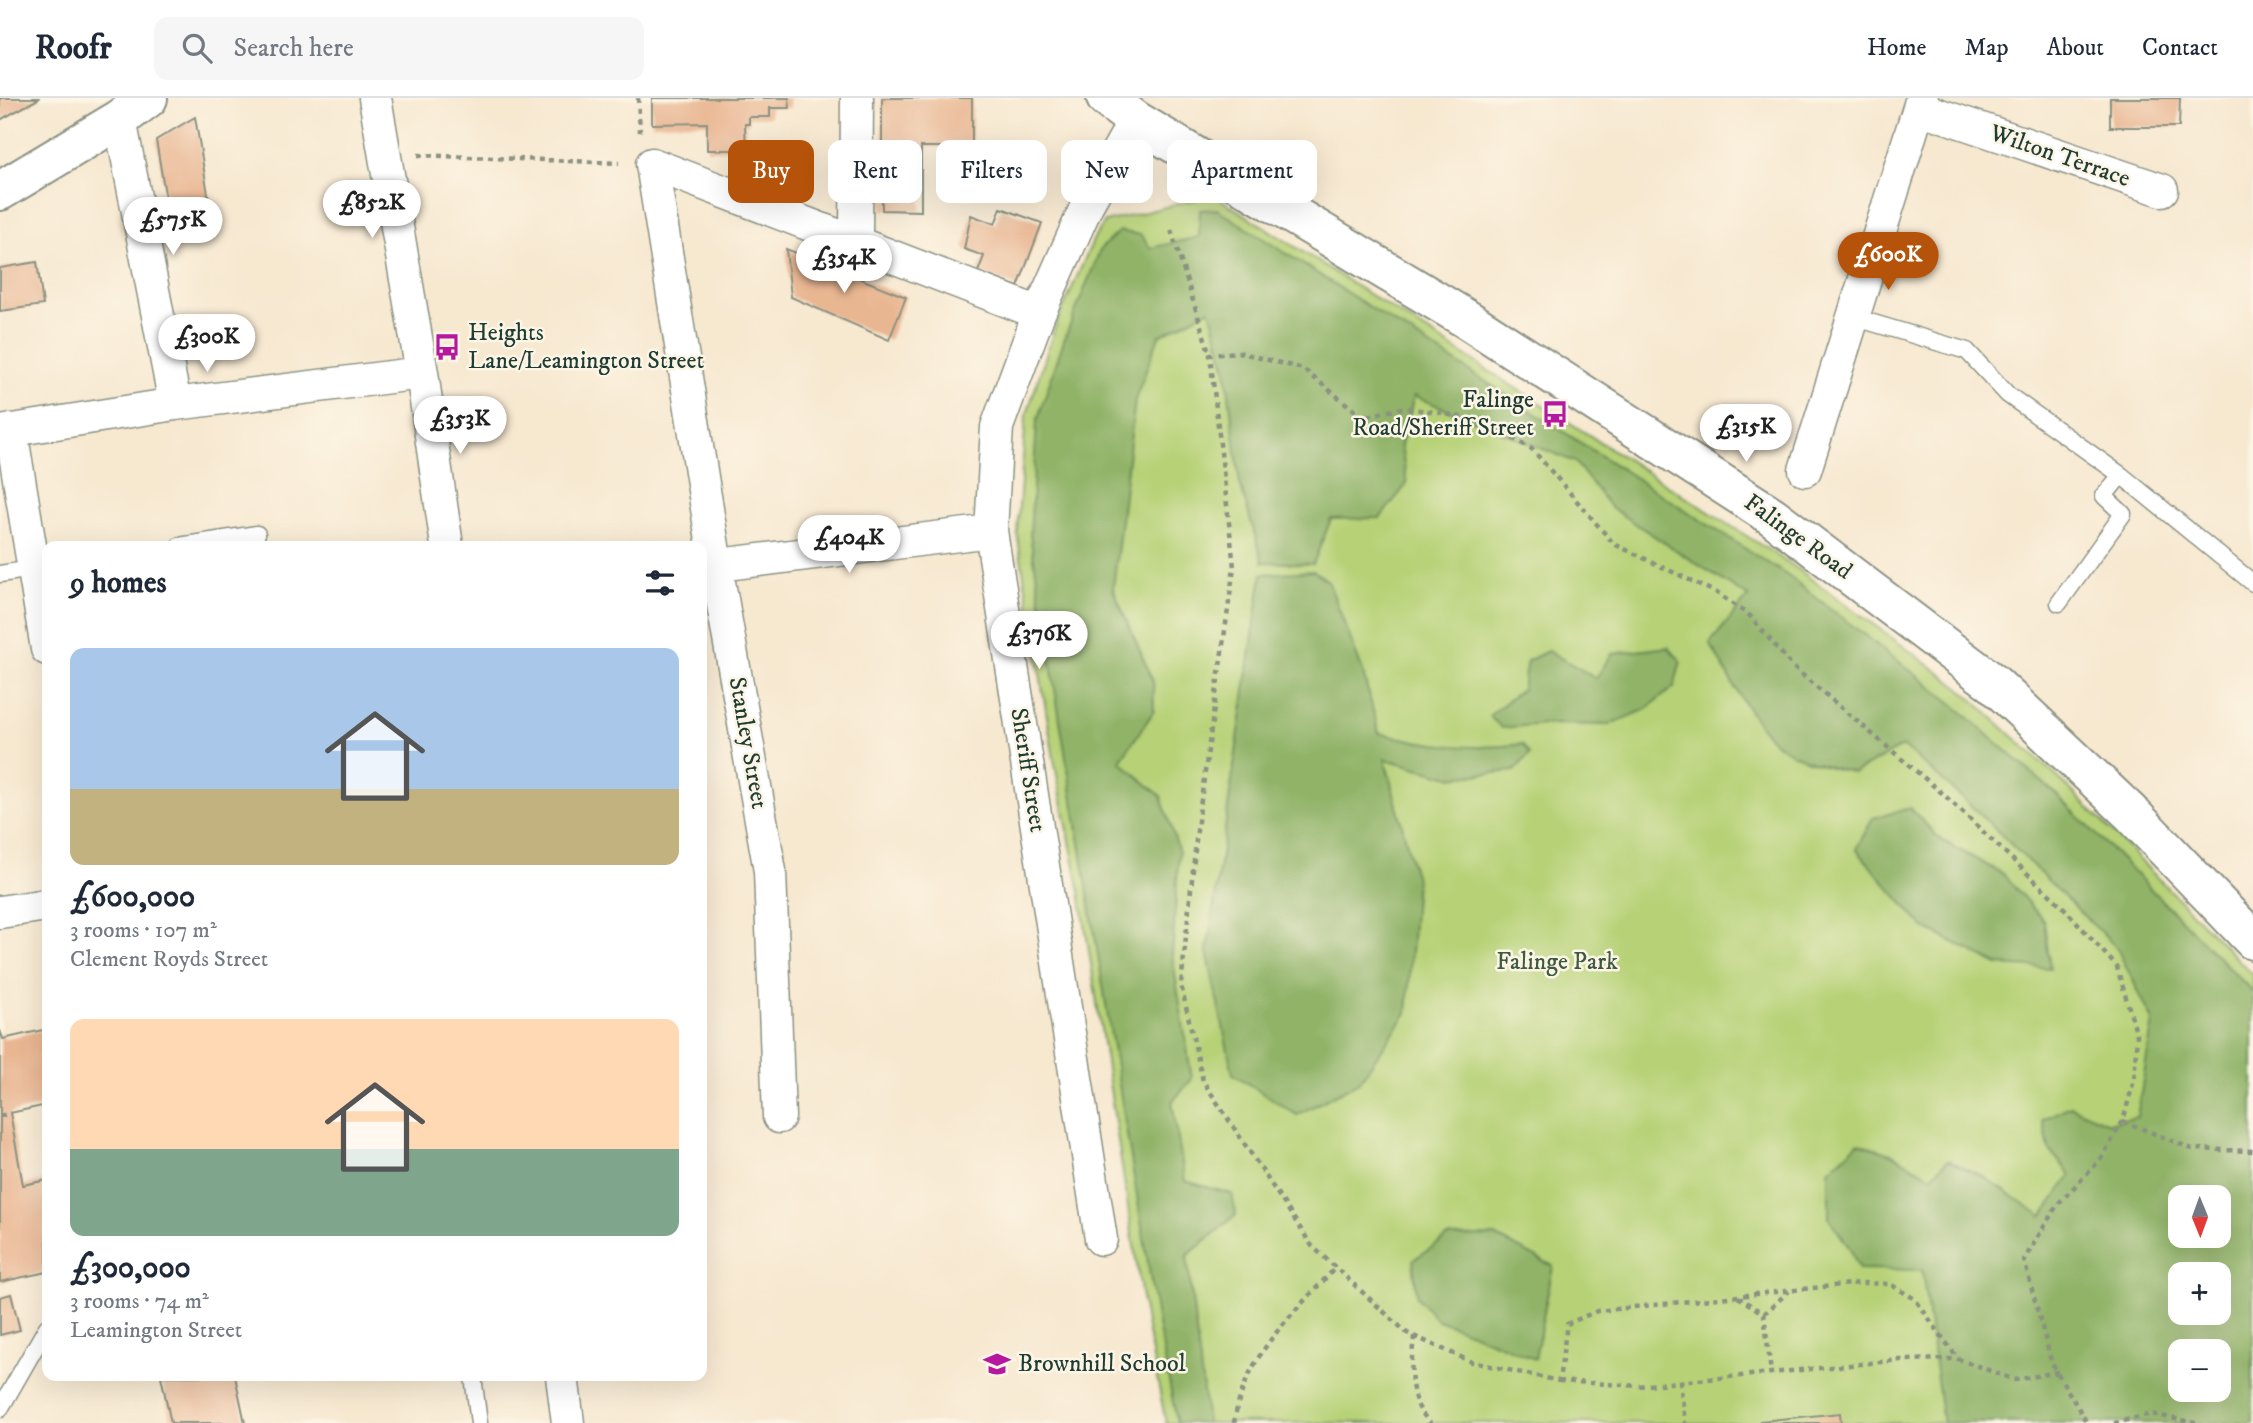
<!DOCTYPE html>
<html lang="en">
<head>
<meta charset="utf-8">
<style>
	body { margin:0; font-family:"IM FELL DW Pica",serif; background:#f6f6f7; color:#1f2937; height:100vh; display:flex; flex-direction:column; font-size:26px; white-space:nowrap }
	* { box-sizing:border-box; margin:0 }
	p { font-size:23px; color:#747a83 }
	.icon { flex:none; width:38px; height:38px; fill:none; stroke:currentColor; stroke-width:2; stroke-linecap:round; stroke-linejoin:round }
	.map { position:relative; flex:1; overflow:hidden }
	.side { position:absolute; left:42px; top:443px; width:665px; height:840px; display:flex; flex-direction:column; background:#fff; border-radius:14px; box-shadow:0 7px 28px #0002 }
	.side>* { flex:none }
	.top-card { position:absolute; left:728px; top:42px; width:665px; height:63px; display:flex; gap:14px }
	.needle { width:46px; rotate:179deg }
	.controls { position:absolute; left:2168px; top:1087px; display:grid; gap:14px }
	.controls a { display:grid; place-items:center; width:63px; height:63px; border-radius:14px; background:#fff; box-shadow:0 7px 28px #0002; font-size:35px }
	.price { position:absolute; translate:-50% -60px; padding:0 16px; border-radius:24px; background:#fff; color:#222; font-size:23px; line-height:46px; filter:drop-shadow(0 2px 4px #0008) }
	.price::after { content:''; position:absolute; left:50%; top:42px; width:21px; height:16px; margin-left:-10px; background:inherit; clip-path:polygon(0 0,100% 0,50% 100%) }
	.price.current { background:#b45309; color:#fff }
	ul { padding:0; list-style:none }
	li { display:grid; align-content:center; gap:14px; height:371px; padding:0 28px }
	li span { display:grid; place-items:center; height:217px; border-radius:14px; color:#555 }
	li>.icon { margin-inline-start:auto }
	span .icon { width:126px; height:126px; fill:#fffc; stroke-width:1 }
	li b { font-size:30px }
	h2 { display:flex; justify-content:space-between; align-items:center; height:84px; padding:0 28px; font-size:30px }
	.pill { padding:0 24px; border-radius:14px; background:#fff; box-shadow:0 7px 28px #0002; font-size:24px; line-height:63px }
	.pill.current { background:#b45309; color:#fff }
	header { display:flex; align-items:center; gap:42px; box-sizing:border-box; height:98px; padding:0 35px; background:#fff; border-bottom:2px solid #e0e1e3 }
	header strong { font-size:33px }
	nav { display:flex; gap:38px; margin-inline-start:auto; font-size:24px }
	.search { width:490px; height:63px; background:#f6f6f7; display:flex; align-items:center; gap:18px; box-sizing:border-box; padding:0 24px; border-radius:14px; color:#747a83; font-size:26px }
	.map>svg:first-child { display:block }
</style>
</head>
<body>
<header>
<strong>Roofr</strong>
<div class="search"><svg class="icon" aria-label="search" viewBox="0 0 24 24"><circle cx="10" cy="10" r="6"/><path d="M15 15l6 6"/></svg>Search here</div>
<nav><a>Home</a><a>Map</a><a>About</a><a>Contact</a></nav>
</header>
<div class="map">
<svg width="2253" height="1325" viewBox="0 0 2253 1325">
	<rect width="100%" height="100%" fill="#fcf5e5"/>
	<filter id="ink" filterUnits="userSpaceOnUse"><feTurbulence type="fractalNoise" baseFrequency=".0143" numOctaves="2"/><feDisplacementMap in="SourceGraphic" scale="14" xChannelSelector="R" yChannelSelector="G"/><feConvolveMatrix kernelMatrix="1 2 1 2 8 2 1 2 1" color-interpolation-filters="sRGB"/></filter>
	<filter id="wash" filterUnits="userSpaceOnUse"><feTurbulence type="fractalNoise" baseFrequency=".00686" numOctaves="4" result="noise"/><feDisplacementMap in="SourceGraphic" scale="28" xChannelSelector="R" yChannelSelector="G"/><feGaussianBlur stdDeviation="1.57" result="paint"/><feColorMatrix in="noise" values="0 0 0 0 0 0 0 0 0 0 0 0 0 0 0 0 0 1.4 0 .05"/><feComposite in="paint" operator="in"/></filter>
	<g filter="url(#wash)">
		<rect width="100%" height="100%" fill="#f7e8d0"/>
		<path fill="#b6d176" stroke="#6a8755" stroke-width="2" fill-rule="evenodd" d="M1214,97L1792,467L1959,589L2064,685L2253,877V1325H1166L1145,1220L1080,794L1055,667L1017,435L1026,319L1055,229L1094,140L1105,124ZM2180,1099H2219V1138H2180ZM2180,1176H2219V1214H2180ZM2180,1253H2219V1292H2180Z"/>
		<path fill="#90b367" stroke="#58784e" stroke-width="2" fill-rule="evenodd" d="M1217,111L1791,480L1952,605L2058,698L2253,894V1325H1943L1922,1172L1859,1171L1850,1151L1829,1120V1072L1858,1045L1894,1057L1931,1078L1948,1062L1984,1079L2042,1118L2071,1078L2049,1051L2043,1021L2070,1008L2108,1025L2137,1019L2153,923L2117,850L1980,716L1903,648L1854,675C1827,668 1800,663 1777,646C1756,631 1723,569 1710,545L1748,499L1611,410L1575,364L1414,298L1401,347L1407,386L1380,420L1331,421L1313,466L1263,464L1240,386L1226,272L1210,211L1159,238L1135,302L1113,491L1153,583L1154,613L1120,663L1161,698L1179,754L1172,857L1192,981L1172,1004L1185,1083L1232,1096L1236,1117L1187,1158L1207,1325H1177L1157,1221L1030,437L1037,323L1064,242L1101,150L1119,133L1141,137L1150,150L1199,139L1200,112ZM2180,1099H2219V1138H2180ZM2219,1176V1214H2180V1176ZM2219,1253V1292H2180V1253Z
			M1314,473L1328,483L1362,571L1379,635C1427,647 1473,653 1522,646L1530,656L1514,673L1450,679L1385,661L1416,781L1407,915L1359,984L1297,1017L1233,976L1207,854L1262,476Z
			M1668,549L1681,563L1674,589L1645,612L1608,627L1543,626L1502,630L1489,618L1522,591L1527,563L1548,553L1596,580L1612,556Z
			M1910,710L1941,742L2003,776L2044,823L2050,870L1998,867L1923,829L1856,751L1873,720Z
			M1495,1138L1553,1168L1535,1261L1436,1221L1417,1199L1413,1162L1448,1139Z"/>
		<g id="blocks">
			<path fill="#e9b692" d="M0,0H40L0,22Z
				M652,0H789L790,10H770V19H749V26H745L746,52H707V25L652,26Z
				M882,0H972V49H921V113L882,112Z
				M2110,0H2180L2179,29H2110Z
				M195,19L212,120L170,126L156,42Z
				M1001,110L1042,125L1018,189L978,174L984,158L964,151L971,117L995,126Z
				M786,151L906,199L889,242L791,199Z
				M37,164L43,207L0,213V170Z
				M47,931V1007L10,1015L23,1087L47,1082V1174L0,1184V932L3,941Z
				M11,1196L20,1232L0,1237V1199Z
				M161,1278H235L245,1325H171Z
				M1840,1315L1841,1325H1760V1323Z"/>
		</g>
	</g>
	<g filter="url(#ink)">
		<use href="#blocks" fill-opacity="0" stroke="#8b9282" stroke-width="2"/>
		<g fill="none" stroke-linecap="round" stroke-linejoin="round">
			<defs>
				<path id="service" d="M1853,219L1967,253L2008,297L2121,377L2253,485
					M179,448L257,436
					M0,476L39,470
					M2059,505L2123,416L2104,398L2121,377
					M473,1278L479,1325
					M0,1311L47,1229"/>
				<path id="minor" d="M375,0L422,275L447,448
					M1919,10L2162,92
					M120,21L175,306
					M856,143L857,0
					M11,332L47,551
					M0,334L175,306L422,275
					M1805,372L1922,0
					M702,469L991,433
					M0,814L47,807
					M779,1019L770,773L716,467L652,66L1039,215
					M1101,1141L991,433L997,329L1039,215L1087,107L1135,22
					M562,1278L568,1325"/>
				<path id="tertiary" d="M0,93L120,21L148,0"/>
				<path id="secondary" d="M1106,0L1135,22L1468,222L1772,418L1993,585L2133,717L2253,842"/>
			</defs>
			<use href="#service" stroke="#8b9282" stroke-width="19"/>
			<use href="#minor" stroke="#8b9282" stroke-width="35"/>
			<use href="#tertiary" stroke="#8b9282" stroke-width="42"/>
			<use href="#secondary" stroke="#8b9282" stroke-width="42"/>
			<path stroke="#8b9282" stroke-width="4.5" stroke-dasharray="5 5" stroke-linecap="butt" d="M638,0L640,34
				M418,57L619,65
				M1171,132L1210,257
				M0,1018L10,1015
				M2123,1023L2192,1051L2253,1053
				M1738,1199L1764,1216L1771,1275
				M1764,1216L1789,1193
				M1414,1238C1411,1269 1406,1303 1431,1325
				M2058,1274L2015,1282L1958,1261L1915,1201L1890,1186L1860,1185L1597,1213L1567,1226L1559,1283L1472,1264L1407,1235L1312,1148L1203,983L1181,887L1198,723L1234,469L1210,257L1238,254L1303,271L1363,319L1402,310L1438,314L1483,324L1532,351L1614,446L1717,495L1750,518L1793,569L1942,695L2064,810L2117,869L2137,937L2134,982L2123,1023L2101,1061L2057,1107L2024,1162L2052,1266L2087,1325
				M1559,1283L1639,1288L1901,1262L1958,1261
				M1680,1283L1685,1325
				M1234,1325C1245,1257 1290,1219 1335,1170
				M2114,1325L2152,1316L2196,1325"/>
			<use href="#service" stroke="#fff" stroke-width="16"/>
			<use href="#minor" stroke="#fff" stroke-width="32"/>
			<use href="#tertiary" stroke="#fff" stroke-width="38"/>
			<use href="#secondary" stroke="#fff" stroke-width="38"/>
		</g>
	</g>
	<defs>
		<symbol id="bus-bare" viewBox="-9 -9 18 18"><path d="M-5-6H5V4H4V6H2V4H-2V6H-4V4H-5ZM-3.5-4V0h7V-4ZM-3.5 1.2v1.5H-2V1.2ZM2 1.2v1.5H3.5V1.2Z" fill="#b5179e" stroke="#fcf5e5" stroke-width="2.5" paint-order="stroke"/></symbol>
		<symbol id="school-bare" viewBox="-9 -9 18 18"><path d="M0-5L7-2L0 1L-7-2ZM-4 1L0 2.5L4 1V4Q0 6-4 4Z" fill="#b5179e" stroke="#fcf5e5" stroke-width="2.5" paint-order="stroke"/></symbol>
	</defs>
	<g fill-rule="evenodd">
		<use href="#bus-bare" x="428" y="230" width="38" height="38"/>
		<use href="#bus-bare" x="1536" y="297" width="38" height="38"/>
		<use href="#school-bare" x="978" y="1247" width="38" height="38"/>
	</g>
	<g text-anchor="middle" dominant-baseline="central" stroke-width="5" stroke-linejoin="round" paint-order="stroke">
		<g font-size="24" fill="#1f3d34" stroke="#fcf5e5">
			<text transform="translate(2060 58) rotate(19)">Wilton Terrace</text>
			<text transform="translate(1798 439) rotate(36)">Falinge Road</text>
			<text transform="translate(748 645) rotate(80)">Stanley Street</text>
			<text transform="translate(1028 672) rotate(81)">Sheriff Street</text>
		</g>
		<g font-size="24" fill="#1f3d34" stroke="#fcf5e5" text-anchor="start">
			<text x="468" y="235">Heights<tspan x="468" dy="28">Lane/Leamington Street</tspan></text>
			<text x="1534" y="302" text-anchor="end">Falinge<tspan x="1534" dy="28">Road/Sheriff Street</tspan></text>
			<text x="1018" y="1266">Brownhill School</text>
		</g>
		<g font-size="24" fill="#3d5b41" stroke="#fcf5e5">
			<text x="1557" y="864">Falinge Park</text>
		</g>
	</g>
</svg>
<div class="controls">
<a><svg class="needle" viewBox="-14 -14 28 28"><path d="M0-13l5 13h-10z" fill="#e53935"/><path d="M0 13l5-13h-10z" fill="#747a83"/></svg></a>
<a>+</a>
<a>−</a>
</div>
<b class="price" style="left:372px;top:142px">£852K</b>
<b class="price" style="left:173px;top:159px">£575K</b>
<b class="price current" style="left:1888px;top:194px">£600K</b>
<b class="price" style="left:844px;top:197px">£354K</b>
<b class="price" style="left:207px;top:276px">£300K</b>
<b class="price" style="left:460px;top:358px">£353K</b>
<b class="price" style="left:1746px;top:366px">£315K</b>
<b class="price" style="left:849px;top:477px">£404K</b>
<b class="price" style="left:1039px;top:573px">£376K</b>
<div class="top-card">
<a class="pill current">Buy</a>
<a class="pill">Rent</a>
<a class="pill">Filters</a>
<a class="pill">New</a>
<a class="pill">Apartment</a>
</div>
<section class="side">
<h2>9 homes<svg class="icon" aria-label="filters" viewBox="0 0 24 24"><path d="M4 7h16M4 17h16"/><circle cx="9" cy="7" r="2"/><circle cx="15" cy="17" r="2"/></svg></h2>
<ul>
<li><span style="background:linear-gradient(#a9c7e8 65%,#c2b280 0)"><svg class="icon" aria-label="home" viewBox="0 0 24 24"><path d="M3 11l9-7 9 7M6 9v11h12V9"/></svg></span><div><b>£600,000</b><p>3 rooms · 107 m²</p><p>Clement Royds Street</p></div></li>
<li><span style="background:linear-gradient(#ffd9b3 60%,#7fa58c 0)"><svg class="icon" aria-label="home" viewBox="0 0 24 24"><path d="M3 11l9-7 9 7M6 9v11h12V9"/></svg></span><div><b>£300,000</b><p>3 rooms · 74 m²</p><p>Leamington Street</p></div></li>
</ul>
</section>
</div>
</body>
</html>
